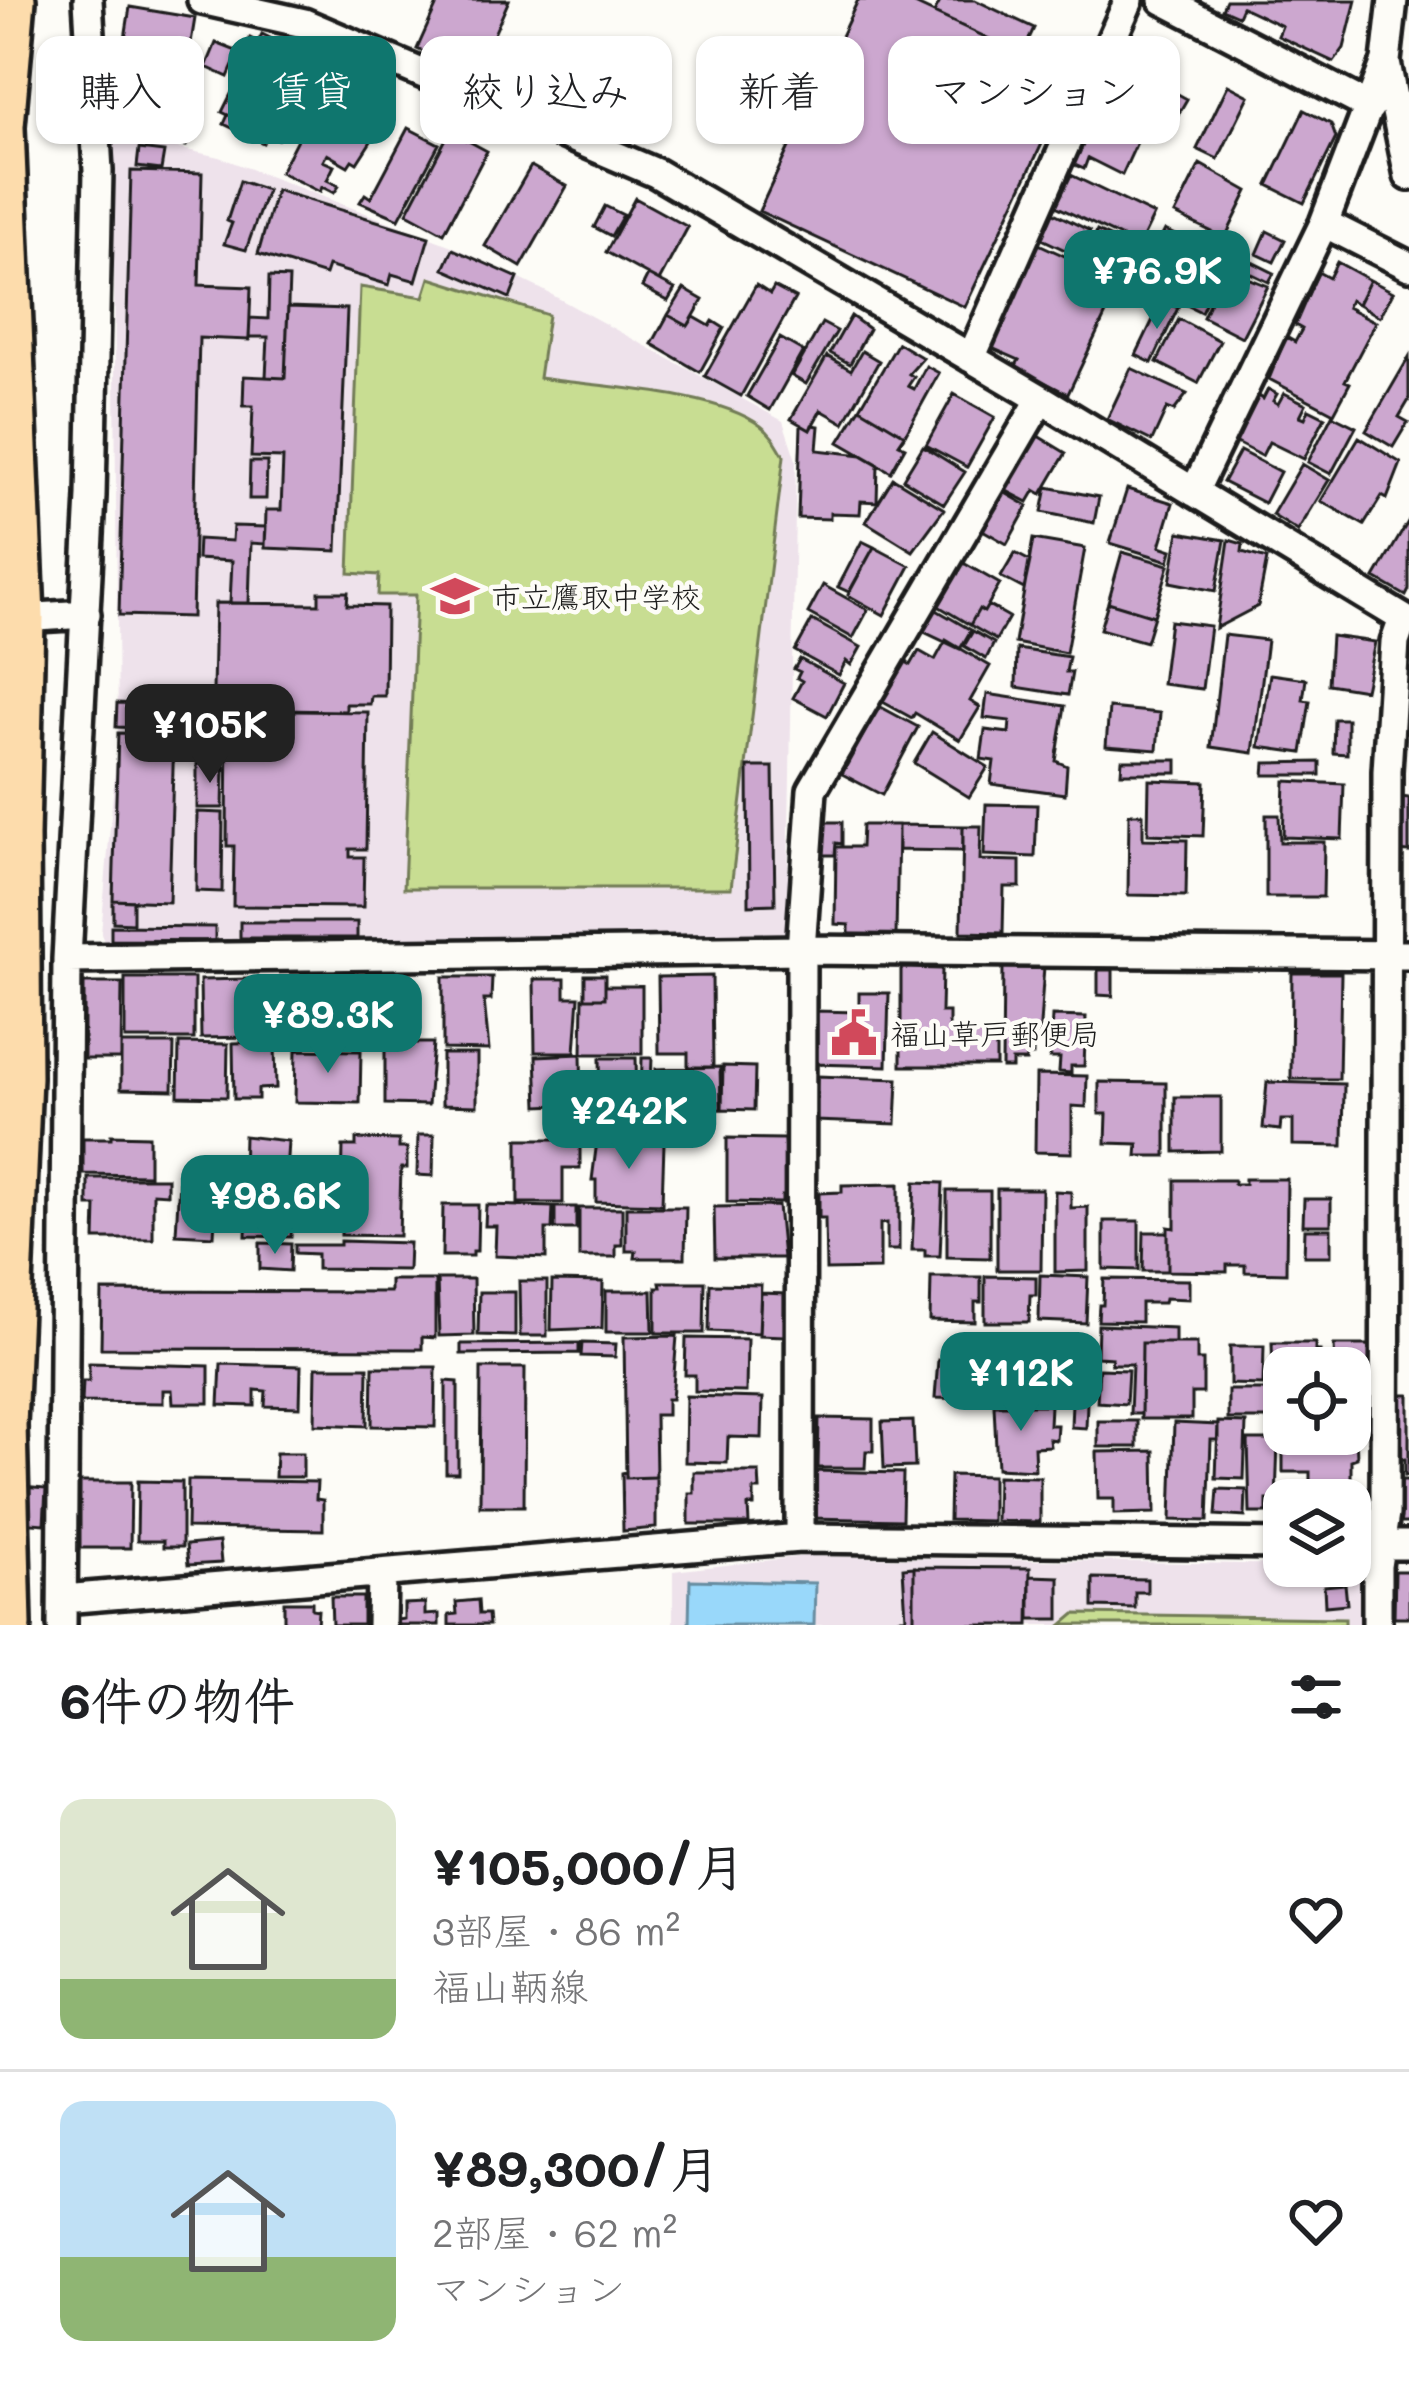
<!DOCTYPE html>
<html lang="ja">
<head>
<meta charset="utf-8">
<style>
	body { margin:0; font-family:Mali,"Klee One",sans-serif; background:#f6f6f6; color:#202124; height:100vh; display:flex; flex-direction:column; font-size:45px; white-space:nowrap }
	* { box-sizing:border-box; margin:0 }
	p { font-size:39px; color:#757577 }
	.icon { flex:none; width:66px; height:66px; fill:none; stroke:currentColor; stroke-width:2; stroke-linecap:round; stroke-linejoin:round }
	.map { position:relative; height:1625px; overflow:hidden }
	.side { display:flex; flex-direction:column; background:#fff; flex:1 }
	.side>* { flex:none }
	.top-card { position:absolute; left:36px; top:36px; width:1338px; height:108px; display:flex; gap:24px }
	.tools { position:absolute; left:1263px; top:1347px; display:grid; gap:24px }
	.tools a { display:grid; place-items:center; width:108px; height:108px; border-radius:24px; background:#fff; box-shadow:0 3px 9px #0004; font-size:60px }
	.price { position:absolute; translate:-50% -102px; padding:0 27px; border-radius:24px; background:#0f766e; color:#fff; font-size:39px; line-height:78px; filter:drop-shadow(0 3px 6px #0008) }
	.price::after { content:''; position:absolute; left:50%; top:72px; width:36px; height:27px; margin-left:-18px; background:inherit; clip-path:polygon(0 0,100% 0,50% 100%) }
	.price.on { background:#222; color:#fff }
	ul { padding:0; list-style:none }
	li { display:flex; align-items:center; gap:36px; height:300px; padding:0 60px }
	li+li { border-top:3px solid #e0e0e0 }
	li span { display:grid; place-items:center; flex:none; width:336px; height:240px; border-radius:24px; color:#555 }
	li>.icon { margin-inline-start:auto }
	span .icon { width:144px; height:144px; fill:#fffc; stroke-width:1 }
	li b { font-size:51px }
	h2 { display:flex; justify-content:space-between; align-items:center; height:144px; padding:0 60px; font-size:51px }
	.pill { padding:0 42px; border-radius:24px; background:#fff; box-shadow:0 3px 9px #0004; font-size:42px; line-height:108px }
	.pill.on { background:#0f766e; color:#fff }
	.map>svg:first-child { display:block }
</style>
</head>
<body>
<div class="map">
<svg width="1409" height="1625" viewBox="0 0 1409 1625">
	<rect width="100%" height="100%" fill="#fdfcf7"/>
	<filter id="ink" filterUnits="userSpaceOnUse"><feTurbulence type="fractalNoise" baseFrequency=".00833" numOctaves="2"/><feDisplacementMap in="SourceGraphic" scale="24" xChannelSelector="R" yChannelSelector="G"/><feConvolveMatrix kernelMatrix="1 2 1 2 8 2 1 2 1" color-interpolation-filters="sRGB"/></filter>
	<g filter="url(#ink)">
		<path fill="#eee2eb" d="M113,134L219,157L452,246L543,290L783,421L796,460L787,933L105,944L101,934L118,733Z
			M806,1556L1351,1566L1368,1581V1625H673V1571Z"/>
		<path fill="#c8dd92" stroke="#727c57" stroke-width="3" d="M430,278L548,315L539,378C598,387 715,391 761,426C772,434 777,444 784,456L731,888H404L416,595H378L379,575L349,573L360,287L424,297Z
			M1075,1614L1345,1618V1625H1062Z"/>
		<path fill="#99d8fa" stroke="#678da1" stroke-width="3" d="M690,1580L815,1583L814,1625H689Z"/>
		<path fill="#cca7cf" stroke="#1c1c1c" stroke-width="3" d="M439,0H509L476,75L417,49Z
			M858,0H906L1073,78L965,307L759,211Z
			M941,0H975L1034,28L1022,54L934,13Z
			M1226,0H1356L1344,48L1334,62L1278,36L1282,26L1242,7L1238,16L1222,9Z
			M130,7L195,18L189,55L124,45Z
			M262,34L305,55L290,85L302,91L292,112L287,109L284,116L289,118L278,139L267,134L263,143L224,124L228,115L222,112L245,66L237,63L250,38L258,42Z
			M1125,38L1146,50L1149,44L1172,56L1143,110L1099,87Z
			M216,43L239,52L228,77L206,67Z
			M125,59L200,78L186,146L138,136L142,117L124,113Z
			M534,72L552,81L542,104L523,94Z
			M329,77L391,110L357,163L352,160L348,166L327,154L323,161L334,166L327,180L339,186L334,193L322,187L320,192L280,172Z
			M1158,83L1187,99L1175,120L1146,104Z
			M1228,85L1249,96L1218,159L1197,149Z
			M1108,102L1142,118L1133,137L1138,140L1122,175L1088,158L1084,169L1066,161L1092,108L1103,112Z
			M1304,110L1331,124L1336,138L1304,203L1268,185Z
			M408,128L439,144L399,219L360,202L365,194L371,198Z
			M450,131L487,151L444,233L407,213Z
			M139,149L164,152L161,170L137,167Z
			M1200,164L1248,191L1225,238L1175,214Z
			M531,166L567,186L521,267L485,246Z
			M131,171L202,173L199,285L251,287L249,340L199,338L192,617L119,615Z
			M1071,175L1154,215L1139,246L1056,206Z
			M240,181L267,190L246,250L224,244L232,223L227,221Z
			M276,190L429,237L416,281L392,274L389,285L328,266L325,275L258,254Z
			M635,198L688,227L659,281L606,252Z
			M605,206L623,215L611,236L594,227Z
			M1052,212L1090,231L1078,256L1040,238Z
			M1165,230L1211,253L1206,263L1216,267L1205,288L1211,291L1201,312L1150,287L1159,269L1148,263Z
			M1097,231L1143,253L1130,280L1084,259Z
			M1267,231L1285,240L1274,262L1257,254Z
			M1030,240L1121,282L1068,394L1015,367L1019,360L983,344Z
			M1224,248L1274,273L1269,282L1219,258Z
			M453,249L518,278L510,298L444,269Z
			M1337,262L1370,280L1358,304L1350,300L1347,307L1376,322L1345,381L1350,383L1334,413L1269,379L1286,337L1295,342L1302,329L1295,325L1318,272L1329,278Z
			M1225,269L1268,286L1242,337L1203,317Z
			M648,275L675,289L668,301L642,287Z
			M269,277L289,278L285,378L266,377L268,337H249L250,318L268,319Z
			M1370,280L1393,292L1380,317L1358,304Z
			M756,285L770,294L774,287L795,298L741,396L705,376Z
			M684,289L703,300L688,326L668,315Z
			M1162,301L1178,308L1152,363L1136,355Z
			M288,307L347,309L337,551L265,548L266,510H281L283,458L251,457L253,406H243L244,376L285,378Z
			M668,315L688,326L694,317L710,326L713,321L724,328L700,372L652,344Z
			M851,316L869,329L850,364L830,353Z
			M1179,319L1220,341L1198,383L1157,362Z
			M822,323L837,331L806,384L792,376Z
			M780,338L803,351L770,410L747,396Z
			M898,343L923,358L909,374L914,377L908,386L914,389L926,366L939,373L905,435L860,408Z
			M862,351L879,361L844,423L821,410L810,430L791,419L827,356L851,370Z
			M1409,357V400L1399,417L1408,422L1393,447L1366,431Z
			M1131,368L1187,394L1174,411L1167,408L1152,441L1107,419Z
			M1268,389L1277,394L1273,401L1278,404L1284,393L1306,404L1300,416L1305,418L1309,409L1325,417L1304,459L1269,442L1262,456L1235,442L1259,396L1263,399Z
			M954,394L995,417L967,467L926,445Z
			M860,408L905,435L899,444L905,447L891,472L839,442Z
			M1332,415L1356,427L1331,474L1308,462Z
			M801,425L810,430L812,425L819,426L817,450L862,455L878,464L877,502L861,501L860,514L830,513V519L798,518Z
			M1033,433L1066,453L1042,494L1035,490L1028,502L1001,488Z
			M1359,437L1401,463L1387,499L1382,496L1364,525L1321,501Z
			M923,446L965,472L944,504L903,479Z
			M1240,451L1280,472L1264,503L1223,482Z
			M250,462H267L266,499H249Z
			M1302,464L1329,480L1298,531L1272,515Z
			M893,478L944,509L913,551L866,522Z
			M1047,487L1099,497L1094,523L1042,512Z
			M1127,489L1173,503L1160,546L1172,550L1169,561L1110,543Z
			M1000,490L1028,506L1007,544L979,528Z
			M1409,520V590L1406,596L1375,578Z
			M233,526L266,527L265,544L251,543L249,603H230L232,561L197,559L198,539L232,541Z
			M1179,532L1225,540L1216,591L1170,582Z
			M1033,539L1085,548L1066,653L1015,643Z
			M1229,540L1243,544L1242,552L1267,559L1258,606L1216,628Z
			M862,541L874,547L849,592L838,587Z
			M874,547L910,566L884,615L848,595Z
			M1122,552L1169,565L1154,616L1108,602Z
			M1015,553L1030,561L1024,589L1001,577Z
			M960,561L1000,584L984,612L979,609L970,625L935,604Z
			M823,585L868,610L853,638L808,613Z
			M319,592H348L347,605L386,606L385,696H371L370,704H346V711L199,709L195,696L200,691H213L215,603L319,604Z
			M1108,602L1154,616L1146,642L1100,629Z
			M988,605L1009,617L996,640L970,625L979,609L984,612Z
			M933,608L971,630L960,649L920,630Z
			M812,620L861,647L851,665L846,661L839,675L795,651Z
			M1170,621L1210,626L1202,689L1162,684Z
			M973,631L994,643L986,659L964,646Z
			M1224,635L1267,640L1253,753L1211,747Z
			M1331,636L1375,642L1365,690L1328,684Z
			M946,640L990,666L970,701L980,707L960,740L915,713L912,718L881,701L904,661L911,665L919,651L935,660Z
			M1017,649L1069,657L1066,672H1072L1068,695L1016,687Z
			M800,659L844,683L827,716L793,698L802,681L797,678L800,672L794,669Z
			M1270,674L1306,679L1303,700L1310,701L1302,753L1259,747Z
			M139,694L166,695L164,729L116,727L117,703L139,704Z
			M987,694L1065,706L1056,761L1067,766L1065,794L991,784L994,761L981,759L985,730L1009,733L1010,721L984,718Z
			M879,706L918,727L882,795L842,774Z
			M1109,708L1160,713L1157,750L1106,746Z
			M228,710L368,712L366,849H350V857H364L363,907L233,906L234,846H227Z
			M1334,719H1347V754L1333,753Z
			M932,732L988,767L969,797L914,763Z
			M118,733L174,735L169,902L113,900Z
			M174,735L228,737V755L174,753Z
			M1122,760H1177V773H1121Z
			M1320,762V775H1264L1265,763Z
			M197,764H224L223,808H197Z
			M748,767H773L775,904L749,905Z
			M1149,780L1205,782L1203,836L1148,834Z
			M1285,781L1344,784L1342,839L1283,837Z
			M1401,797L1409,798V852L1398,851Z
			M986,804L1037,805L1035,857L984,855Z
			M197,812L223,813L222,892L196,891Z
			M1129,814H1143V839L1187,840L1186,896L1128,895Z
			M1266,815H1279L1280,842H1324L1323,897H1266Z
			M816,822H842V844L836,843L835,855H815Z
			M862,825H898L896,936L849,935V925L835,924L836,847H861Z
			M898,825L963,826V851L898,850Z
			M963,826H981L980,860L1020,861V887H1004L1003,933L961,932Z
			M113,900L133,901V923L113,922Z
			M240,922H357V938H240Z
			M111,926L215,927V941L111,940Z
			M1003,965L1044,966L1039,1040H1033V1055H1026V1061H1012V1068H1002Z
			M901,968L942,969L941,1012H949V1032H996V1066H901Z
			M1098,970H1113V996L1098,995Z
			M1292,973H1341L1339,1079H1291Z
			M585,975H605V998H585Z
			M712,976L713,1067H688V1053H659L658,977Z
			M443,977H492L491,1000H484L489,1050L443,1049Z
			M125,978H194V1039H125Z
			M329,978L375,979V1038H329Z
			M248,979L249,1037L201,1038L200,980Z
			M534,979H565V997H579L575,1052H535Z
			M84,983H122L121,1059H84Z
			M605,986H642V1054H582L583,998H605Z
			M859,993H889L887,1066L813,1064L815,1011L859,1012Z
			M1052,1016L1086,1017L1084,1066H1071V1073L1059,1072L1060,1058H1050Z
			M275,1042L276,1088L258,1089V1099H234L233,1043Z
			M179,1043L228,1044L227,1097L178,1096Z
			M385,1043H433L428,1105L385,1104Z
			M121,1044H174L173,1090L121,1089Z
			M296,1050L361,1051L360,1103L295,1102Z
			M442,1054H477V1106L442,1105Z
			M581,1054L582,1104L538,1106L536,1056Z
			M600,1058H636L637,1106H601Z
			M642,1058H652L650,1104H641Z
			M723,1066L755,1067L754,1110L722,1109Z
			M720,1067L721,1109L669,1111L668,1101L657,1102L656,1069Z
			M1036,1075L1087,1076L1086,1107L1072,1106V1153L1035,1152Z
			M817,1076L898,1079L896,1124L815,1121Z
			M1099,1082L1166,1083V1156H1137L1138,1144L1106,1143L1107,1114H1099Z
			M1267,1082L1344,1084L1343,1146L1293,1145V1120H1281L1280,1130L1263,1128Z
			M1175,1097H1221V1151L1175,1152Z
			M111,1135L149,1136V1175L83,1174V1138H111Z
			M418,1135H434L433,1176L417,1175Z
			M244,1136L288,1141L286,1174H294L291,1237L246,1236L247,1212H242Z
			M727,1138L784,1139L788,1196H782V1203L727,1202Z
			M356,1139L399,1140V1148H407V1168H401L399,1236L341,1235L343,1146H356Z
			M518,1139H580V1168H563V1203H518Z
			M597,1141L664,1143L662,1204L596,1202V1180H592Z
			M88,1178H167V1194L153,1193V1239H95L96,1206H88Z
			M1245,1179H1287L1286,1273L1245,1272V1265H1227V1272L1168,1271V1227L1175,1228V1180H1234V1184H1245Z
			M179,1180L217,1182L214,1236L176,1234Z
			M915,1182L943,1183L940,1256H925V1250H912Z
			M899,1184V1250H887V1223L880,1224V1269L826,1270L825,1218H819V1193L842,1192V1185Z
			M997,1189H1042L1041,1270H997Z
			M947,1191H990V1258L947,1257Z
			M1055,1191L1071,1192V1208L1088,1207V1271L1055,1272Z
			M1304,1199H1331V1225H1303Z
			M443,1205H478L477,1251H473V1256H442Z
			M486,1205L553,1207L552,1229H546V1258L495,1256L496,1226H485Z
			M778,1206L783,1258H715L714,1207Z
			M555,1207H576V1229H555Z
			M626,1207H686L685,1258H635L636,1251H626Z
			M579,1208H622V1245H616V1257H579Z
			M1104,1221H1139V1270L1104,1269Z
			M1305,1229H1331V1256H1304Z
			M1144,1232H1168V1271H1143Z
			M340,1241L409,1243L408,1270L317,1269V1254L295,1253V1245H340Z
			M260,1243L291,1244L290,1271L260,1269Z
			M1040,1275L1088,1277L1086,1323L1039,1321Z
			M985,1276L1036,1277V1295H1030L1029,1322H985Z
			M931,1277H981V1302H975V1322L930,1321Z
			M437,1279H473L474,1335L439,1336Z
			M1104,1279L1189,1280V1299L1165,1298L1164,1303H1141V1322L1098,1321L1099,1305H1103Z
			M390,1280H435V1338L422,1337V1349L101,1348L102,1291L390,1292Z
			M519,1281H547V1336H520Z
			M552,1281L603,1282L602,1328L551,1330Z
			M660,1282H705L704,1333H656V1287H661Z
			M710,1284L761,1285L759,1333L709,1331Z
			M606,1291H652L653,1332H606Z
			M479,1292H515V1336L478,1335Z
			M761,1293L786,1294L785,1336L759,1335Z
			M1098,1325L1175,1328V1343H1142L1141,1414H1130L1132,1364H1111L1112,1358L1097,1357Z
			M677,1336L672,1399H667V1415H655L656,1477L626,1478L624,1337Z
			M686,1338L747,1339L746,1392L695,1391V1375H685Z
			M579,1343V1353L461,1354V1344Z
			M582,1343L616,1344L615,1357L581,1356Z
			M1142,1343H1197V1360H1203V1393H1192V1419H1141Z
			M1272,1343H1315V1351H1320V1367L1273,1372Z
			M1334,1345H1372L1373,1373H1350V1368H1335Z
			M1230,1346H1264L1263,1385L1230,1384Z
			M938,1360L973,1361L971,1399L935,1398Z
			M977,1360L1013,1362L1011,1399L976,1398Z
			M1017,1361L1051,1362V1397H1016Z
			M1086,1361L1087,1397L1056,1398L1055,1362Z
			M89,1363L209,1366V1403H173L172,1390H163V1403L82,1402L83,1381H89Z
			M221,1364L301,1366L300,1407L265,1406L266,1391L255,1390V1406L219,1405Z
			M316,1367H368L367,1426L315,1424Z
			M373,1367H436L435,1427L372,1426Z
			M481,1368H525L524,1506H480Z
			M1099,1369L1128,1370L1126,1404L1097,1402Z
			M1350,1377H1367L1366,1407H1350Z
			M446,1381L458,1382V1473H446Z
			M1228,1390H1280L1279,1419H1228Z
			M1397,1395H1409V1475H1405V1459H1396Z
			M686,1396L763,1398L762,1438L728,1437L727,1463L685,1462Z
			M1072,1402H1087L1086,1428L1071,1427Z
			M994,1405H1050L1049,1425H1057L1056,1440L1049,1439L1050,1446L1034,1447L1035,1470L997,1468Z
			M819,1418L873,1419V1451H866L865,1468H818Z
			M913,1421L915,1467L884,1468L882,1422Z
			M1098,1421H1137V1447H1098Z
			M1218,1422L1246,1423L1244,1479L1216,1478Z
			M1174,1423L1218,1425V1440H1211L1208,1521L1171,1520Z
			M1283,1423L1284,1434L1356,1435L1357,1458L1351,1460V1520L1350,1500H1284V1521V1492H1310V1472H1283Z
			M1248,1440H1278L1276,1500H1267V1513H1250Z
			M1154,1451L1155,1513L1114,1514V1499H1098L1097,1452Z
			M276,1453H303V1477H275Z
			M812,1471L903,1473L902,1520L810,1518Z
			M626,1472V1478L656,1477V1528L623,1531L622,1473Z
			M694,1472H759L760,1490H754V1506H748L749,1524H689V1493H694Z
			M950,1475L992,1476V1521L949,1520Z
			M997,1476L1040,1477V1522L996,1521Z
			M188,1480L317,1482L316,1499L323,1500V1530L187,1528Z
			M1398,1480H1409V1523H1398Z
			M138,1481L182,1482V1547H163V1541H137Z
			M80,1482H131L130,1548H80Z
			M22,1487L46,1489L44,1524L19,1522Z
			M1218,1489L1246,1490L1245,1517L1216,1515Z
			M219,1542L221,1563L188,1565L186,1545Z
			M914,1567V1625H900L899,1618H906L903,1568Z
			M914,1567L1030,1568L1029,1625H914Z
			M1395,1571H1409V1617H1394Z
			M1030,1576L1059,1577V1619H1030Z
			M1093,1578L1147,1579V1592H1135V1608L1093,1607Z
			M1345,1584L1347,1604L1325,1606L1324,1586Z
			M331,1597H363V1625H332Z
			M478,1600L479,1614H488L489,1625H449V1615L457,1614L456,1602Z
			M284,1602H312V1609L318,1610L317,1625H284Z
			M425,1603V1615L439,1614V1625H398L397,1620L404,1619V1604Z"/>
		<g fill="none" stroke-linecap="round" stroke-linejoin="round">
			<defs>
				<path id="minor" d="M202,0L304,23L656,173L1041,399L1409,622
					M1163,0L1370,107
					M1386,63L1409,176
					M1324,223L1409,266
					M971,358L1129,0
					M1194,492L1324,223L1386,61L1393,0
					M21,618L86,614
					M67,959L801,950L1409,955
					M800,1538L801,950L812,790L1041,399
					M1350,1545H1409
					M63,1599L800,1538L1284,1544
					M62,1625L67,959L91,496L98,171L88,0
					M381,1625L382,1575
					M1377,1625V1566L1385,1514L1387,771L1395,642L1403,619"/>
				<path id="primary" d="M1,128L21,618L16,836L18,1077L3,1425L8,1625
					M0,137L12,0"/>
			</defs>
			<use href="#minor" stroke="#1c1c1c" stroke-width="36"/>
			<use href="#primary" stroke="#1c1c1c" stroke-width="54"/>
			<use href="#minor" stroke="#fdfcf7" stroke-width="27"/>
			<use href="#primary" stroke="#fddcac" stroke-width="45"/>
		</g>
	</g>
	<defs>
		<symbol id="school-bare" viewBox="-9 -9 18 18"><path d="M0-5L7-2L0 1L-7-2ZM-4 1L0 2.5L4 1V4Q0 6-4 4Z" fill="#d1495b" stroke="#fdfcf7" stroke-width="2.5" paint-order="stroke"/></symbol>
		<symbol id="civic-bare" viewBox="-9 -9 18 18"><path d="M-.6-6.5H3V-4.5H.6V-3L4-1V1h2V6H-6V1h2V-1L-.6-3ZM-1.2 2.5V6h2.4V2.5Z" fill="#d1495b" stroke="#fdfcf7" stroke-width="2.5" paint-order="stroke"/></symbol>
	</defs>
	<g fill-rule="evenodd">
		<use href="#school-bare" x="422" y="563" width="66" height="66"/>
		<use href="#civic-bare" x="821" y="1000" width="66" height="66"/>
	</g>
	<g text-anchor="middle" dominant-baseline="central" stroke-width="9" stroke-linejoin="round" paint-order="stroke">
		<g font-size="30" fill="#1c1c1c" stroke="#fdfcf7" text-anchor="start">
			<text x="491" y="596">市立鷹取中学校</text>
			<text x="890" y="1033">福山草戸郵便局</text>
		</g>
	</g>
</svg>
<div class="tools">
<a><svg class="icon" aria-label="locate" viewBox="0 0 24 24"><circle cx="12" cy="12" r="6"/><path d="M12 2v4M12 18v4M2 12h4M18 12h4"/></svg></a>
<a><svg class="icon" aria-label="layers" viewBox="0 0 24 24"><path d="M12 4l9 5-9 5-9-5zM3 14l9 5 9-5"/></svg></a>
</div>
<b class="price" style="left:1157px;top:332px">¥76.9K</b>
<b class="price on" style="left:210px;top:786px">¥105K</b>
<b class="price" style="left:328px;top:1076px">¥89.3K</b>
<b class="price" style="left:629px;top:1172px">¥242K</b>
<b class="price" style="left:275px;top:1257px">¥98.6K</b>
<b class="price" style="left:1021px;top:1434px">¥112K</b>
<div class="top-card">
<a class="pill">購入</a>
<a class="pill on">賃貸</a>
<a class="pill">絞り込み</a>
<a class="pill">新着</a>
<a class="pill">マンション</a>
</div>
</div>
<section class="side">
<h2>6件の物件<svg class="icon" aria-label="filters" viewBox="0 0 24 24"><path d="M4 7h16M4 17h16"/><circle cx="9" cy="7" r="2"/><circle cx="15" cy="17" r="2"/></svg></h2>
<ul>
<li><span style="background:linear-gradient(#dfe7d0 75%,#8fb573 0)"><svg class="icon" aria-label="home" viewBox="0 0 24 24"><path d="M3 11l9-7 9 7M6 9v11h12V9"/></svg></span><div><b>¥105,000/月</b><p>3部屋 · 86 m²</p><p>福山鞆線</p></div><svg class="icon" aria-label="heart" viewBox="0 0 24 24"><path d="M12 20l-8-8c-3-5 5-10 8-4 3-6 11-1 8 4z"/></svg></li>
<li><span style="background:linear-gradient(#bfe0f5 65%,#8fb573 0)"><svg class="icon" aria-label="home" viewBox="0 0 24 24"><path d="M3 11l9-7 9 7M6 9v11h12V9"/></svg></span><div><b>¥89,300/月</b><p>2部屋 · 62 m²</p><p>マンション</p></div><svg class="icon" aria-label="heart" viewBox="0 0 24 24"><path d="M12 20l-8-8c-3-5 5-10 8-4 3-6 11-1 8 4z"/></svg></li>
</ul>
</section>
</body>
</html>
